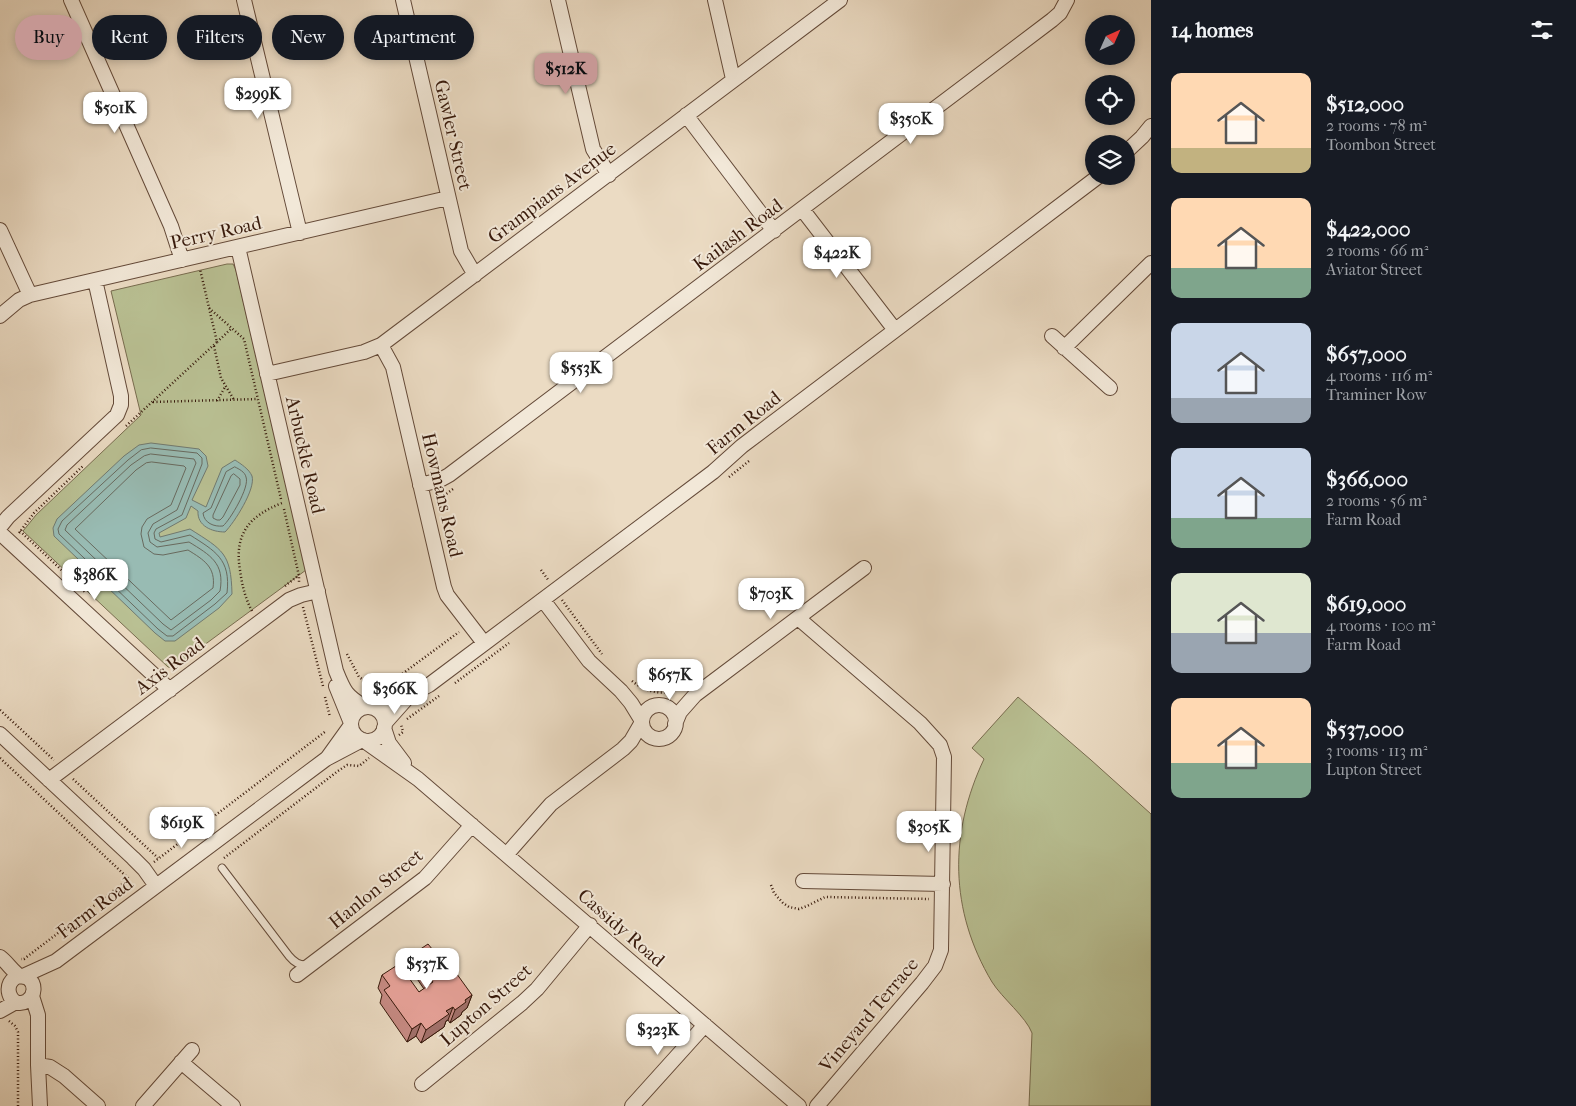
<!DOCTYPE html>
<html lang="en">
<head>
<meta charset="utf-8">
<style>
	body { margin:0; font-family:"IM FELL French Canon",serif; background:#242831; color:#f1f3f6; height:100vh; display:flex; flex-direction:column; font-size:19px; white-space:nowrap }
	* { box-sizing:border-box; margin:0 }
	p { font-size:16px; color:#9ea1a6 }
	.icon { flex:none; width:28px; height:28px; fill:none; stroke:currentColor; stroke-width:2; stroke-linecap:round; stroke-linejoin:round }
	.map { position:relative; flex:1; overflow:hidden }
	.sheet { display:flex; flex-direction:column; background:#171b24; width:425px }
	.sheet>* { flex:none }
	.guide { position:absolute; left:15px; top:15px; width:475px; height:45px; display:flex; gap:10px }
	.needle { width:32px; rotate:45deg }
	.tools { position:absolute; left:1085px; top:15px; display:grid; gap:10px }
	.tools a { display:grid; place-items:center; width:50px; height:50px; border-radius:50%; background:#171b24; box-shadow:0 2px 8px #0003; font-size:25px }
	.price { position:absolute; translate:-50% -42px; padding:0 11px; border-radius:10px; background:#fff; color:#222; font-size:16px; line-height:32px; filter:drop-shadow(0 1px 2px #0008) }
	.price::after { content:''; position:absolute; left:50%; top:30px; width:15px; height:11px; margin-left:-8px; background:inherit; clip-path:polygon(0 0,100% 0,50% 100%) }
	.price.active { background:#c59692; color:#111 }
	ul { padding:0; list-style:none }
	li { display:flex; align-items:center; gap:15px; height:125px; padding:0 20px }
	li span { display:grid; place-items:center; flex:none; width:140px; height:100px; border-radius:10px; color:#555 }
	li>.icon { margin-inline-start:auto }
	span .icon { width:60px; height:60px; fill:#fffc; stroke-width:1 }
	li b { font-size:21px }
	h2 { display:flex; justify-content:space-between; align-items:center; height:60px; padding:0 20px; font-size:21px }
	.chip { padding:0 18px; border-radius:22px; background:#171b24; box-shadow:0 2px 8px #0003; font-size:18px; line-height:45px }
	.chip.active { background:#c59692; color:#111 }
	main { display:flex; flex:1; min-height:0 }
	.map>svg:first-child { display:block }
</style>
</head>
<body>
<main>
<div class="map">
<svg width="1151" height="1106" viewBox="0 0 1151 1106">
	<rect width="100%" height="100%" fill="#ebdbc3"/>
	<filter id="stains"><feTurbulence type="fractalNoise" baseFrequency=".004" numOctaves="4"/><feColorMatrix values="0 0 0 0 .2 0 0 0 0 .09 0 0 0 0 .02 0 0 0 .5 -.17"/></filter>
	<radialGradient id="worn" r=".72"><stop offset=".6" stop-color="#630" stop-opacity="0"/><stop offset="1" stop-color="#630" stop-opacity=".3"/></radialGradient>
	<path fill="#b9c093" stroke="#786c4f" d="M227,264H233L236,270L306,570L173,668L168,667L23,531L36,515L141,415L111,291Z
		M1018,697L1091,760L1151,814V1106H1029L1032,1033C1026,1017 1002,998 992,982C949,910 949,833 984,759L972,748Z"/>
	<path fill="#98bbb3" stroke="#717a70" d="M151,443L199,449L206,456L208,466L192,500L206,507L222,468L235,460C241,464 249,469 252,476C256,489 234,523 225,532C212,532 197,526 198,511L191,506L186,518L159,533L160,537L190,529C223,550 231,553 232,594L219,608L175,641H165L155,633L54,536L53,528L57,519L124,456L139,445Z"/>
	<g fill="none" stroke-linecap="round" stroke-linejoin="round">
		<path stroke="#686a5f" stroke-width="1" d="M151,448L197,453L202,458V464L182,515L156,529L154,533L155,539L161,542L190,535C215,551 231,559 227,593L215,604L173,636H167L158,629L59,534L58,529L62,521L128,460L141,450Z
			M151,454L194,459L196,463L177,510L153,524L148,533L150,542L157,547L189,542C210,555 225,563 220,591L211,600L171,630L163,624L65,530L67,525L131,465L144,456Z
			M152,462L184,466L186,468L171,505L147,519L142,527L141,534L144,547L154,554L163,555L188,550C204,560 216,567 213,588L171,620L75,529L136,470L146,463Z
			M235,467C239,469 245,472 246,477C250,487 230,520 223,526C214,527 204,523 203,513L211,508L226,472Z
			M234,474L240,479V485L223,517L220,520H217L213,518V515L231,476Z"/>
		<defs>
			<path id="lane" d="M222,868L289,956C294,962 299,966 307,965"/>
			<path id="street" d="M71,0L171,226L182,260
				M244,0L300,233
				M403,0L461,251L475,275
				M558,0L593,149L609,175
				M715,0L733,79
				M686,115L774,231
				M1126,152L1142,137L1151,126
				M802,209L895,330
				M0,230L30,295
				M238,247L336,671C344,691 346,696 365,707
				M0,316L19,300L30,295L448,198
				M1052,336L1110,388
				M381,345L393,367L444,587L447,595L484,643
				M1064,348L1151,263
				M267,374L364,352L381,345L840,0
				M420,485L440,480L449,475L1052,20L1060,13L1067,0
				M0,527L8,517L117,415L121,405V396L95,280
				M0,533L170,690
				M543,600L589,661L621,691L631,703L642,721
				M798,618L920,723L940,745L944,757L941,950L935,966L922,983L817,1106
				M336,686L351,723
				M642 722a17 17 0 1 1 34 0a17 17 0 1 1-34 0Z
				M371,707L410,695L429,685L713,472L742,446L1099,176
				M351 724a17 17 0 1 1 34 0a17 17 0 1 1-34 0Z
				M385,723L409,696
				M675,724L680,712L695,695L864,568
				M384,728L389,743L404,763
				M0,734L133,858L144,869L156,886
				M363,740L418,779L799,1106
				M328,757L351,725
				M49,780L289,600L301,595L318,591
				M507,854L551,804L623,749L631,741L642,722
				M803,881L943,884
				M0,957C7,962 13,972 20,976C23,977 26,977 28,978C36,984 35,996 27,1001C9,1011 0,980 20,976
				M297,975L425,878L472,825
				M23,976L56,961L326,759L362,740
				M32,996L38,1015V1065L40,1106
				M0,1011L16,1002
				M181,1062L233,1106
				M38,1065L50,1067L64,1076L98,1106
				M422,1084L522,1003L537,989L590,925
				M143,1106L192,1050
				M632,1106L705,1025"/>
		</defs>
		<use href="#lane" stroke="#644a39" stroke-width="9"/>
		<use href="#street" stroke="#644a39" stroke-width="16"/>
		<path stroke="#37190b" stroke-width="2.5" stroke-dasharray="1 2.5" stroke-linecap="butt" d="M209,308L244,339L281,499
			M217,342L232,328
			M214,346L221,378L234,400
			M217,401L225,387
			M153,402L258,399
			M126,426L217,342L200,269
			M729,477L749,461
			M438,500L453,489
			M284,509L299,576V582
			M20,531L85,592
			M19,533L34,513L84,465
			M541,570L549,581
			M285,586L298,576
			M562,600L602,654
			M303,607L323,686
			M252,611C245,598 242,585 240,570C234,534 249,516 282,503
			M347,654L359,677L371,685
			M394,680L459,632
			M632,681C647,693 666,697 684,686
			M455,683L509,643
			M325,697L330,717
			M0,710L54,760
			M407,719L439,696
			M399,735L403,732L401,724
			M0,758L129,879L24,959H21
			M73,779L158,858
			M224,858L338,771L347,765L359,766L369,758
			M154,862L326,731
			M771,885L774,893L783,903L789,907L799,909L807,906L825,897L929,899
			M9,1021L15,1026L18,1032V1106"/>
		<use href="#lane" stroke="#f2e8d8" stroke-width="7"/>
		<use href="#street" stroke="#f2e8d8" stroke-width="14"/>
	</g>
	<path fill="#c78b84" stroke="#37190b" d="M413,954L437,955L472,995L467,1008L462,1012L461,1015L450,1023L448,1020L446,1021L444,1027L421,1043L416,1036L407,1042L380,1003L382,995L378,988L382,975L419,992L424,989L409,967Z"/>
	<path fill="#a2716b" stroke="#37190b" d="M472,995L467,1008L462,1012L461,1015L450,1023L455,1010L465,1000Z
		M453,1007L448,1020L446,1021L444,1027L421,1043L426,1030L446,1011Z
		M421,1023L416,1036L407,1042L412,1029Z"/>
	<path fill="#e7a299" stroke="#37190b" d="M428,944L437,955L441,952L472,995L465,1000L466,1002L455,1010L453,1007L446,1011L449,1014L426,1030L421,1023L412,1029L384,990L390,986L382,975L399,964L419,992L433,982L413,954Z"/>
	<g text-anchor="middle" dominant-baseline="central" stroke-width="4" stroke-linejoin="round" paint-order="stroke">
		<g font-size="19" fill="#37190b" stroke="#f2e8d8">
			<text transform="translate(453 135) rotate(77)">Gawler Street</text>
			<text transform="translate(552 193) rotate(-37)">Grampians Avenue</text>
			<text transform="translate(216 233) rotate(-13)">Perry Road</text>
			<text transform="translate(738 235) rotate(-37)">Kailash Road</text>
			<text transform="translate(744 423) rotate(-39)">Farm Road</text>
			<text transform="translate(305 455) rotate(77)">Arbuckle Road</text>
			<text transform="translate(442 495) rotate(77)">Howmans Road</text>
			<text transform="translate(170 666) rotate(-37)">Axis Road</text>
			<text transform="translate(376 889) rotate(-39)">Hanlon Street</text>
			<text transform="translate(95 908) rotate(-37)">Farm Road</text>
			<text transform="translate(621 928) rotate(41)">Cassidy Road</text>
			<text transform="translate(486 1005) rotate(-41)">Lupton Street</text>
			<text transform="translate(869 1015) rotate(-50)">Vineyard Terrace</text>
		</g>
	</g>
	<rect width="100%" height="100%" filter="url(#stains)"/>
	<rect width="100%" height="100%" fill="url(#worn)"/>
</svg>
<div class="tools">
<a><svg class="needle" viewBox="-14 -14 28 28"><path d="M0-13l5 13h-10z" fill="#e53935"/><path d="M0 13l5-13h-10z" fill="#9ea1a6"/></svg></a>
<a><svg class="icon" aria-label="locate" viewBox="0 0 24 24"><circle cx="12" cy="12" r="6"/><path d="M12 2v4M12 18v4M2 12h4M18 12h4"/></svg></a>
<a><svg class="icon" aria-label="layers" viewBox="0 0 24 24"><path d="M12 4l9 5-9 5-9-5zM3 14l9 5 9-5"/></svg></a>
</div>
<b class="price active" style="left:566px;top:95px">$512K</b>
<b class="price" style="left:258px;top:120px">$299K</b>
<b class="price" style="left:115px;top:134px">$501K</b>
<b class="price" style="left:911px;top:145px">$350K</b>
<b class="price" style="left:837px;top:279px">$422K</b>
<b class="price" style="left:581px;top:394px">$553K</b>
<b class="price" style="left:95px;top:601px">$386K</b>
<b class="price" style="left:771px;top:620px">$703K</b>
<b class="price" style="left:670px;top:701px">$657K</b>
<b class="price" style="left:395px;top:715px">$366K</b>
<b class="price" style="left:182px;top:849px">$619K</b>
<b class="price" style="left:929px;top:853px">$305K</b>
<b class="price" style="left:427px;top:990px">$537K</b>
<b class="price" style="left:658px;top:1056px">$323K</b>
<div class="guide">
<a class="chip active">Buy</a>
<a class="chip">Rent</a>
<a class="chip">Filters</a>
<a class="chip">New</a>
<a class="chip">Apartment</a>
</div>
</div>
<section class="sheet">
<h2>14 homes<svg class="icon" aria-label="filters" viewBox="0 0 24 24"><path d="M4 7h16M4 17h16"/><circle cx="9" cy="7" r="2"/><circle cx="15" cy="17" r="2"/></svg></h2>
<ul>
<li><span style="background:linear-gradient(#ffd9b3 75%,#c2b280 0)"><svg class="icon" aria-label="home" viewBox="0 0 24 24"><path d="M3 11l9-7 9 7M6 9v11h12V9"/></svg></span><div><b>$512,000</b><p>2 rooms · 78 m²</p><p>Toombon Street</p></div></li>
<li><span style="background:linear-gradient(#ffd9b3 70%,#7fa58c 0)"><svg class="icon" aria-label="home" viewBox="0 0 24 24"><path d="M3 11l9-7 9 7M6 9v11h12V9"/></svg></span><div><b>$422,000</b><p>2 rooms · 66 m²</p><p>Aviator Street</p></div></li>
<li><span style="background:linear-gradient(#c9d6e8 75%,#9aa5b1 0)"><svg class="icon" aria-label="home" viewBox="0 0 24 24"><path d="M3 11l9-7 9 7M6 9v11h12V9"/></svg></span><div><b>$657,000</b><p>4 rooms · 116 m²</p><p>Traminer Row</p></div></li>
<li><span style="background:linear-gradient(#c9d6e8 70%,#7fa58c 0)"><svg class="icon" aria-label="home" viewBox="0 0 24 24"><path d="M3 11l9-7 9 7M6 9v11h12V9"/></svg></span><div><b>$366,000</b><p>2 rooms · 56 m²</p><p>Farm Road</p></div></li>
<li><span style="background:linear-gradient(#dfe7d0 60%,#9aa5b1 0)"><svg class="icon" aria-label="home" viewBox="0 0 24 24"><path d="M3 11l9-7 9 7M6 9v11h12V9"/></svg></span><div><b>$619,000</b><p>4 rooms · 100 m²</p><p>Farm Road</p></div></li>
<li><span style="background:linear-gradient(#ffd9b3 65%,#7fa58c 0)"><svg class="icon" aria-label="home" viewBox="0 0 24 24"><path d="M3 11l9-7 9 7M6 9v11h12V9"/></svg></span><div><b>$537,000</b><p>3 rooms · 113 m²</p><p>Lupton Street</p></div></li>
</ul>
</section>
</main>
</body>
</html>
